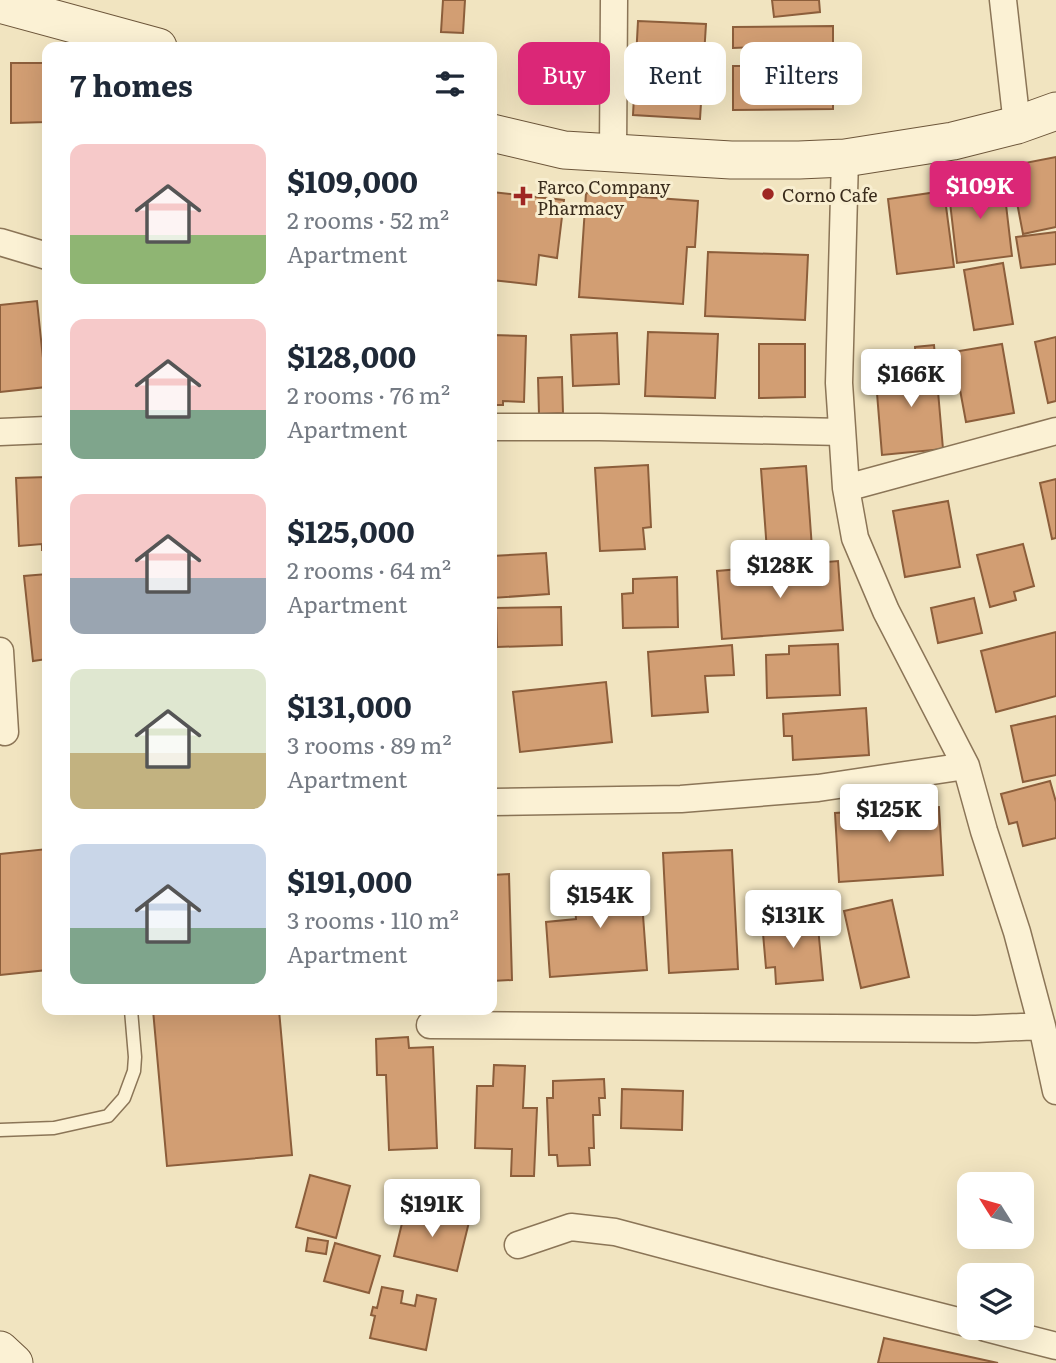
<!DOCTYPE html>
<html lang="en">
<head>
<meta charset="utf-8">
<style>
	body { margin:0; font-family:Literata,serif; background:#f2f2f3; color:#1f2937; height:100vh; display:flex; flex-direction:column; font-size:26px; white-space:nowrap }
	* { box-sizing:border-box; margin:0 }
	p { font-size:23px; color:#747a83 }
	.icon { flex:none; width:38px; height:38px; fill:none; stroke:currentColor; stroke-width:2; stroke-linecap:round; stroke-linejoin:round }
	.map { position:relative; flex:1; overflow:hidden }
	.panel { position:absolute; left:42px; top:42px; width:455px; height:973px; display:flex; flex-direction:column; background:#fff; border-radius:14px; box-shadow:0 7px 28px #0002 }
	.panel>* { flex:none }
	.top-card { position:absolute; left:518px; top:42px; width:432px; height:63px; display:flex; gap:14px }
	.needle { width:46px; rotate:307deg }
	.controls { position:absolute; left:957px; top:1172px; display:grid; gap:14px }
	.controls a { display:grid; place-items:center; width:77px; height:77px; border-radius:14px; background:#fff; box-shadow:0 7px 28px #0002; font-size:35px }
	.price { position:absolute; translate:-50% -60px; padding:0 16px; border-radius:7px; background:#fff; color:#222; font-size:23px; line-height:46px; filter:drop-shadow(0 2px 4px #0008) }
	.price::after { content:''; position:absolute; left:50%; top:42px; width:21px; height:16px; margin-left:-10px; background:inherit; clip-path:polygon(0 0,100% 0,50% 100%) }
	.price.active { background:#db2777; color:#fff }
	ul { padding:0; list-style:none }
	li { display:flex; align-items:center; gap:21px; height:175px; padding:0 28px }
	li span { display:grid; place-items:center; flex:none; width:196px; height:140px; border-radius:14px; color:#555 }
	li>.icon { margin-inline-start:auto }
	span .icon { width:84px; height:84px; fill:#fffc; stroke-width:1 }
	li b { font-size:30px }
	h2 { display:flex; justify-content:space-between; align-items:center; height:84px; padding:0 28px; font-size:30px }
	.tag { padding:0 24px; border-radius:14px; background:#fff; box-shadow:0 7px 28px #0002; font-size:24px; line-height:63px }
	.tag.active { background:#db2777; color:#fff }
	.map>svg:first-child { display:block }
</style>
</head>
<body>
<div class="map">
<svg width="1056" height="1363" viewBox="0 0 1056 1363">
	<rect width="100%" height="100%" fill="#f1e4c0"/>
	<path fill="#d29e73" stroke="#8c5e3b" stroke-width="2" d="M443,0H465L463,33L441,32Z
		M772,0H819L820,12L774,17Z
		M638,21L706,24L700,119L633,115Z
		M833,26V109L733,110V66H757V47L733,48V27Z
		M11,63H46V122L11,123Z
		M1056,157V227L1023,234L1010,166Z
		M1003,179L1012,256L957,263L948,185Z
		M944,191L954,267L897,274L888,199Z
		M492,192L564,200L557,258L539,255L536,285L492,280Z
		M586,193L698,201L695,247H687L683,304L579,297Z
		M1056,232V264L1021,268L1016,237Z
		M708,252L808,255L805,320L705,316Z
		M1003,263L1013,324L974,330L964,270Z
		M37,301L46,387L0,392V305Z
		M648,332L718,334L715,398L645,396Z
		M617,333L619,384L573,386L571,335Z
		M492,335L526,336L524,402L503,401V405H492Z
		M1056,337V401L1048,403L1035,342Z
		M759,344H805V397L759,398Z
		M1002,344L1014,413L966,422L953,352Z
		M934,345L943,449L882,455L876,381L917,377L915,347Z
		M562,377L563,413L539,414L538,378Z
		M648,465L651,527L643,528L645,549L600,551L595,468Z
		M806,466L812,548L767,551L761,469Z
		M47,477V550H42V544L19,546L16,478Z
		M1056,479V538L1052,539L1040,483Z
		M948,501L960,567L905,577L893,511Z
		M1023,544L1034,586L1014,592L1016,600L990,607L977,555Z
		M546,553L549,594L492,598V556Z
		M838,561L843,630L722,639L717,571Z
		M47,574V659L33,661L24,576Z
		M677,577L678,627L623,628L622,594L633,593V579Z
		M974,598L982,633L938,643L931,608Z
		M561,607L562,645L497,647L496,608Z
		M1056,632V696L996,712L981,651Z
		M838,644L840,695L767,698L766,655L789,654V646Z
		M732,645L734,675L705,676L708,712L652,716L648,652Z
		M606,682L612,742L520,752L513,692Z
		M866,708L869,755L793,760L792,736H784L783,714Z
		M1056,716V775L1023,782L1011,726Z
		M1050,781L1056,802V838L1023,846L1017,822L1009,824L1001,794Z
		M939,807L943,875L839,882L835,813Z
		M47,849V970L0,975V854Z
		M732,850L738,969L669,973L663,853Z
		M509,874L512,980L492,981V875Z
		M640,874L647,970L550,977L546,922L576,919L573,880Z
		M892,900L909,977L861,988L844,911Z
		M817,916L823,980L776,984L775,967L766,968L762,922Z
		M153,1010H279L292,1155L167,1166Z
		M408,1037L409,1048L433,1047L437,1148L389,1150L386,1075H377L376,1039Z
		M494,1065L525,1066L523,1108H537L534,1176H511L512,1149L475,1148L477,1086H493Z
		M604,1079L605,1098H599L600,1115H593L594,1148H589L590,1165L558,1166L557,1155H549L547,1098H553V1081Z
		M622,1089L683,1091L682,1130L621,1128Z
		M310,1175L350,1186L336,1238L296,1227Z
		M406,1207L469,1222L457,1271L394,1256Z
		M308,1238L328,1241L326,1254L306,1251Z
		M335,1243L380,1256L369,1293L324,1281Z
		M382,1287L403,1291L401,1303L415,1306L417,1295L436,1299L426,1350L370,1338L375,1316L371,1315L373,1307L377,1308Z
		M884,1338L998,1363H878Z"/>
	<g fill="none" stroke-linecap="round" stroke-linejoin="round">
		<defs>
			<path id="lane" d="M0,1130L54,1128L108,1116L124,1098L134,1071L135,1057L131,1010"/>
			<path id="street" d="M1003,0L1017,125
				M613,153L614,0
				M845,158L839,383L846,488L855,538L886,611L966,766L984,831L1017,932L1042,1026L1056,1091
				M0,242L47,256
				M492,427H599L842,432
				M0,432L47,430
				M846,488L1056,431
				M0,651L5,732
				M492,802L681,799L818,788L966,766
				M430,1025L976,1029L1042,1026
				M518,1245L571,1227L615,1232L773,1274L970,1324
				M986,1328L1056,1346"/>
			<path id="secondary" d="M0,4L158,47
				M492,133L564,150L731,160H799L845,158L953,141L1017,125L1056,111
				M0,1350L14,1363"/>
		</defs>
		<use href="#lane" stroke="#8b7557" stroke-width="15"/>
		<use href="#street" stroke="#8b7557" stroke-width="29"/>
		<use href="#secondary" stroke="#6d563a" stroke-width="39"/>
		<use href="#lane" stroke="#fbf1d4" stroke-width="12"/>
		<use href="#street" stroke="#fbf1d4" stroke-width="26"/>
		<use href="#secondary" stroke="#fbf1d4" stroke-width="37"/>
	</g>
	<g fill="#9f2723" stroke="#f8eed0" stroke-width="2.5">
		<circle cx="768" cy="194" r="7"/>
		<path d="M519.5 185.5h7v7h7v7h-7v7h-7v-7h-7v-7h7z"/>
	</g>
	<g text-anchor="middle" dominant-baseline="central" stroke-width="6" stroke-linejoin="round" paint-order="stroke">
		<g font-size="18" fill="#3a2c1c" stroke="#f8eed0" text-anchor="start">
			<text x="537" y="186">Farco Company<tspan x="537" dy="21">Pharmacy</tspan></text>
			<text x="782" y="194">Corno Cafe</text>
		</g>
	</g>
</svg>
<div class="controls">
<a><svg class="needle" viewBox="-14 -14 28 28"><path d="M0-13l5 13h-10z" fill="#e53935"/><path d="M0 13l5-13h-10z" fill="#747a83"/></svg></a>
<a><svg class="icon" aria-label="layers" viewBox="0 0 24 24"><path d="M12 4l9 5-9 5-9-5zM3 14l9 5 9-5"/></svg></a>
</div>
<b class="price active" style="left:980px;top:221px">$109K</b>
<b class="price" style="left:911px;top:409px">$166K</b>
<b class="price" style="left:780px;top:600px">$128K</b>
<b class="price" style="left:889px;top:844px">$125K</b>
<b class="price" style="left:600px;top:930px">$154K</b>
<b class="price" style="left:793px;top:950px">$131K</b>
<b class="price" style="left:432px;top:1239px">$191K</b>
<div class="top-card">
<a class="tag active">Buy</a>
<a class="tag">Rent</a>
<a class="tag">Filters</a>
</div>
<section class="panel">
<h2>7 homes<svg class="icon" aria-label="filters" viewBox="0 0 24 24"><path d="M4 7h16M4 17h16"/><circle cx="9" cy="7" r="2"/><circle cx="15" cy="17" r="2"/></svg></h2>
<ul>
<li><span style="background:linear-gradient(#f6c9c9 65%,#8fb573 0)"><svg class="icon" aria-label="home" viewBox="0 0 24 24"><path d="M3 11l9-7 9 7M6 9v11h12V9"/></svg></span><div><b>$109,000</b><p>2 rooms · 52 m²</p><p>Apartment</p></div></li>
<li><span style="background:linear-gradient(#f6c9c9 65%,#7fa58c 0)"><svg class="icon" aria-label="home" viewBox="0 0 24 24"><path d="M3 11l9-7 9 7M6 9v11h12V9"/></svg></span><div><b>$128,000</b><p>2 rooms · 76 m²</p><p>Apartment</p></div></li>
<li><span style="background:linear-gradient(#f6c9c9 60%,#9aa5b1 0)"><svg class="icon" aria-label="home" viewBox="0 0 24 24"><path d="M3 11l9-7 9 7M6 9v11h12V9"/></svg></span><div><b>$125,000</b><p>2 rooms · 64 m²</p><p>Apartment</p></div></li>
<li><span style="background:linear-gradient(#dfe7d0 60%,#c2b280 0)"><svg class="icon" aria-label="home" viewBox="0 0 24 24"><path d="M3 11l9-7 9 7M6 9v11h12V9"/></svg></span><div><b>$131,000</b><p>3 rooms · 89 m²</p><p>Apartment</p></div></li>
<li><span style="background:linear-gradient(#c9d6e8 60%,#7fa58c 0)"><svg class="icon" aria-label="home" viewBox="0 0 24 24"><path d="M3 11l9-7 9 7M6 9v11h12V9"/></svg></span><div><b>$191,000</b><p>3 rooms · 110 m²</p><p>Apartment</p></div></li>
</ul>
</section>
</div>
</body>
</html>
